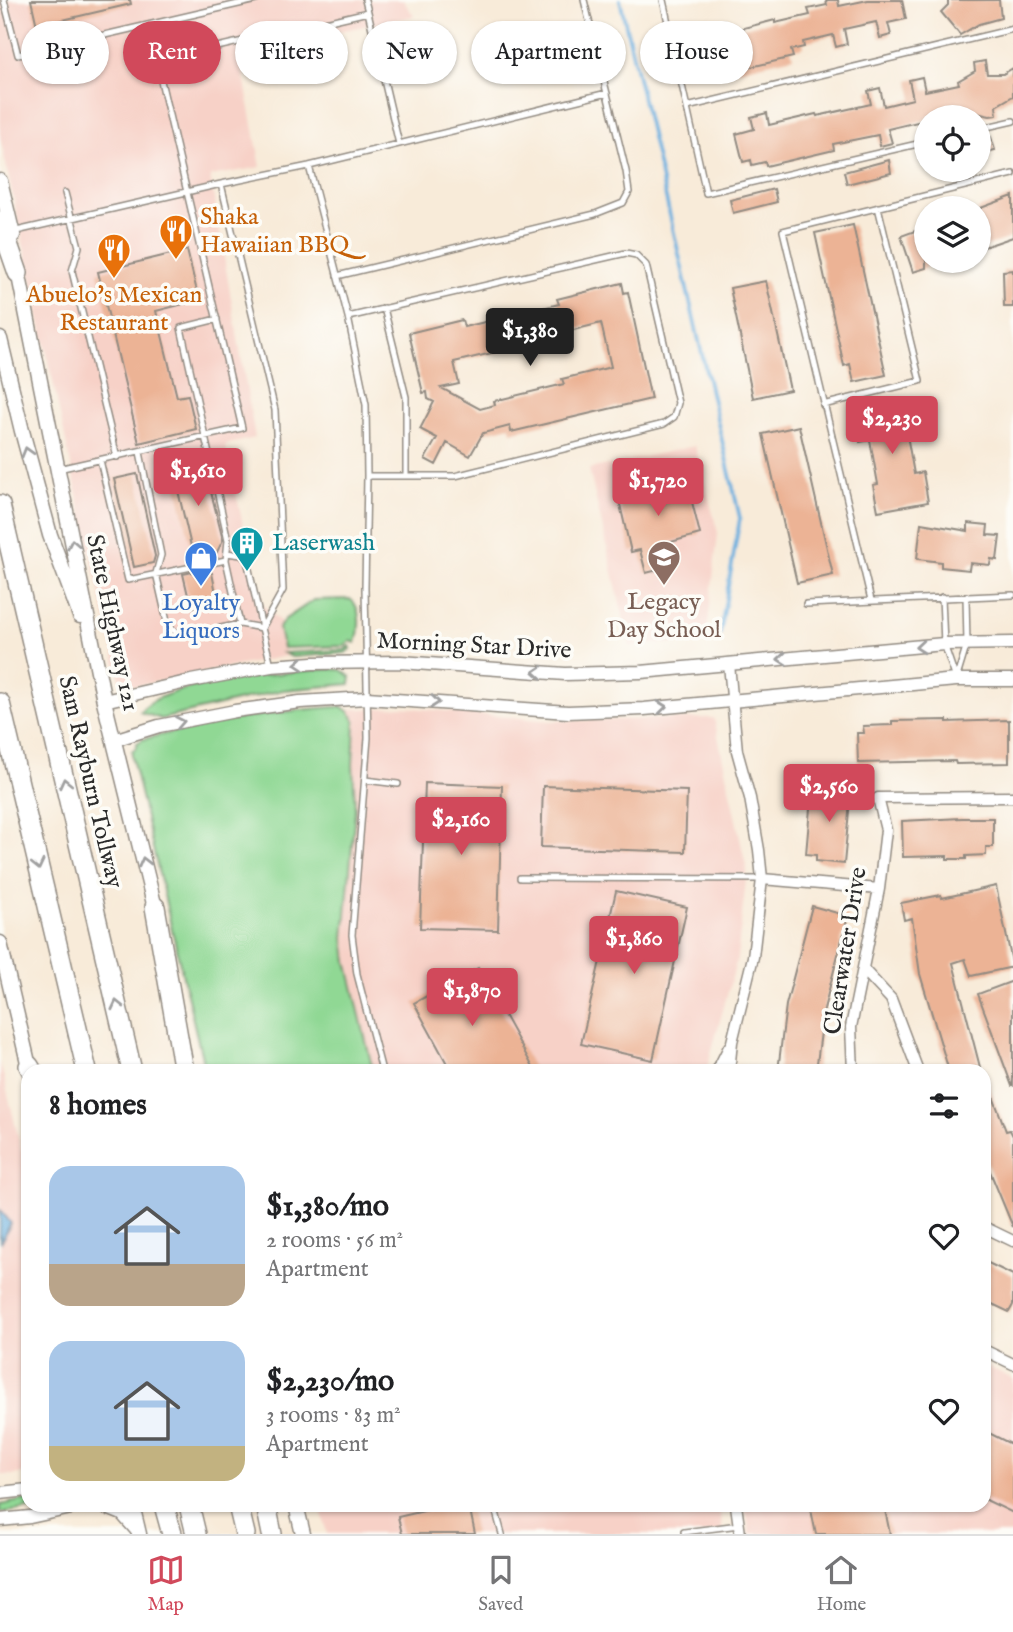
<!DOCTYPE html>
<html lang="en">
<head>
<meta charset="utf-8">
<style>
	body { margin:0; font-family:"IM FELL English",serif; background:#f6f6f6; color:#202124; height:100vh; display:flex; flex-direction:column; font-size:26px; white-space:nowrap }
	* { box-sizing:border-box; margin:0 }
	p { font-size:23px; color:#757577 }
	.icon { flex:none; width:38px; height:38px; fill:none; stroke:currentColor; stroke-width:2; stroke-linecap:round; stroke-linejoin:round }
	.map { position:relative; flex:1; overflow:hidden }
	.side { position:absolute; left:21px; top:1064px; width:970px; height:448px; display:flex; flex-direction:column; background:#fff; border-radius:21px; box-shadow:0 2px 5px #0004 }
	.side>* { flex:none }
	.guide { position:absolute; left:21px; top:21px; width:971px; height:63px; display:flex; gap:14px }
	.buttons { position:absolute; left:914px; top:105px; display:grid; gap:14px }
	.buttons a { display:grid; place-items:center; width:77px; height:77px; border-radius:50%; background:#fff; box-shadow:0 2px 5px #0004; font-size:35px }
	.price { position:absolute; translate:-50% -60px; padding:0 16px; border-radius:7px; background:#d1495b; color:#fff; font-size:23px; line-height:46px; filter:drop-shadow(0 2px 4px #0008) }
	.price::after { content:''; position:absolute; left:50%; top:42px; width:21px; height:16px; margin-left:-10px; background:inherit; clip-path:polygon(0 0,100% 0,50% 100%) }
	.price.selected { background:#222; color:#fff }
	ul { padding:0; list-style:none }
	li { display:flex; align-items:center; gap:21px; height:175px; padding:0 28px }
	li span { display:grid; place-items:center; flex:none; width:196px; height:140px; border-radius:21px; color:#555 }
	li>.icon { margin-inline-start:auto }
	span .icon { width:84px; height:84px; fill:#fffc; stroke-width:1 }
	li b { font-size:30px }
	h2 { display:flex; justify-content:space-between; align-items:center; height:84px; padding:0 28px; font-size:30px }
	.tag { padding:0 24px; border-radius:32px; background:#fff; box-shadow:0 2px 5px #0004; font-size:24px; line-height:63px }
	.tag.selected { background:#d1495b; color:#fff }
	.tab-bar { display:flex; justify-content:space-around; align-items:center; height:98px; border-top:2px solid #e0e0e0; background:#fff; font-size:19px; color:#757577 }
	.tab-bar a { display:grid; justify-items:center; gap:4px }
	.tab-bar .selected { color:#d1495b }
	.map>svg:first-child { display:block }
</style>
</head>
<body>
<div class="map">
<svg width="1013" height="1534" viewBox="0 0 1013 1534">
	<rect width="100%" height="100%" fill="#fdfcf7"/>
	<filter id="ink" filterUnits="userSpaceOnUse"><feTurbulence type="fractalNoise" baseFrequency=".0143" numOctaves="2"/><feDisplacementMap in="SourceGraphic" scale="14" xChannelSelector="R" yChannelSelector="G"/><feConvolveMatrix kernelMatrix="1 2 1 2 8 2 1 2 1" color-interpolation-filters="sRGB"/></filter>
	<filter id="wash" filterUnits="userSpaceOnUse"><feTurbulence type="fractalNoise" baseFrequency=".00686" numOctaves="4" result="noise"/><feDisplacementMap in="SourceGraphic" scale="28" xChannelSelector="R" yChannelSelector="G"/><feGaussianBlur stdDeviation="1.57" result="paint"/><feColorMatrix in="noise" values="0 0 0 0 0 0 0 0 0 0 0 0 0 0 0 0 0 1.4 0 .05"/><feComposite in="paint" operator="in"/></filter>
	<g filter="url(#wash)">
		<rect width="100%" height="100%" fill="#f8ebd9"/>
		<path fill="#f7d1c7" d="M0,0H403L414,16L239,51L261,167L210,176L255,438L225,445L261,604L280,621L286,656L135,686L121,685L87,539L0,137Z
			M695,446L718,533L706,641L630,646L589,469Z
			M402,707L551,721L714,718L747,871L737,959L706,1071H216L302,712Z
			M0,1062L28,1177V1471L15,1475H0Z
			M984,1365L1013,1379V1534H750L745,1505H984Z
			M320,1505H719L723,1534H327Z"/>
		<path fill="#90d894" stroke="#5e8260" stroke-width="2" d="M350,599C362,607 360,630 356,643L350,641L345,646L283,648L279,628L284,620L314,600Z
			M350,646L351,649L345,653L292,657L284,653L344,650Z
			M332,669L341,670L351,677L350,684L283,690L161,719L140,712C160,681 293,672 332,669Z
			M335,707H342L350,712L355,721L353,764L355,810L344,938L347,961L373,1071H205L132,758V751L137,747V743L144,739C207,724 270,711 335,707Z
			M28,1499V1505H52L0,1513V1505Z"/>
		<path fill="#69afdf" stroke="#4a6d85" stroke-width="2" d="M0,1210L11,1223L0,1243Z"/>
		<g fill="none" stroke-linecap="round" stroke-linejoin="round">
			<path stroke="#69afdf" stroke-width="3.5" d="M620,0L740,518L720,634"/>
		</g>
		<g id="blocks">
			<path fill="#ecb395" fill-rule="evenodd" d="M31,0H130L131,4L37,26Z
				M826,0H838L839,6L868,0H902L906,19L888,23L891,35L880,38L876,22L844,29L847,44L836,47L833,35L803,42L804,47L791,50L793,57L725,73L724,69L711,72L710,67L701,69L694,40L712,36L709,23L725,20L728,32L775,20V23L810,15L808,9L827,5Z
				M948,0H999L1001,18L979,24L960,35L941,12L948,5Z
				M985,61L987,74H1003L1013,68V96L996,106L997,115L990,116L948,107L950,117H926V120L888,129L892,143L880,146L878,135L833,144L834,150L766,166L765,162L752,165L751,160L743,162L736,134L754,129L751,117L767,113L769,125L816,114L817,116L871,104L868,91L880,88L884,106L913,99L909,80L922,77L925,91L959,84L958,81L975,71L974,63Z
				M991,137L995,150L978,154V140Z
				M889,160L891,173L847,184L844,172Z
				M774,189L777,202L733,213L730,200Z
				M1013,196V237L978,249V209Z
				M853,225L886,375L854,382L850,364L844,366L815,233Z
				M926,227V268L913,272L901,236Z
				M187,250L199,300L156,311L177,397L188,395L196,429L139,443L98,272Z
				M1013,270V307H1004L1003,271Z
				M766,281L790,390L753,398L730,288Z
				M622,283L624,293L628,292L651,399L511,432L510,426L483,433L470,456L447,443L436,465L425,459L437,438L420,429L434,402L428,399L427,392L423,393L409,333L462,320L464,327L559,304L557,299ZM601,323L611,367L562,379L564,384L494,401L495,405L480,409L441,388L459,384L454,362L551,339L550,336Z
				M906,402L911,429L906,430L914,474L923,472L928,502L878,511L873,485L878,484L870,440L860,442L854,411Z
				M799,426L833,575L797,583L763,434Z
				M196,459L204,464L223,540L216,554L194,559L172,465Z
				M137,474L155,556L153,563L134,567L114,479Z
				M673,476L674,481L686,478L700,534L660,545L666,568L646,573L640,550L631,552L618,496L629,493L628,488Z
				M921,523L968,531V523L988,525L987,535L1000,536L997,560L991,559L990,565L970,563L969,570L941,567V562L917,559Z
				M207,569L212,573L218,603L191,608L183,574Z
				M947,720V722L1009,720V763L956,764L955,761L858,763L857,733H864L863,726L892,725V721Z
				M425,783L502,786L498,930L420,928Z
				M543,786L687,791L685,852L541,847Z
				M812,786L851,790L844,864L816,861V855L806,854Z
				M962,818H993V847H986V855L966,856V859H947V856L903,857L902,821Z
				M996,886L1013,967L971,976L965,959L953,963L981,1071H949L920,974L912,918L904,920L901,903L941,895L942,898Z
				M616,891L687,907L653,1060L581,1044Z
				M812,906L848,916L824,1009L816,1071H778L786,1005Z
				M478,968L535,1071H451L414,1003Z
				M1013,981V1086H1012L978,994Z
				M984,1073L1006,1131L1010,1130L1013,1136V1227L984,1157Z
				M984,1261L1013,1275V1305L1009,1312L984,1300Z
				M987,1432L1013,1445V1513L984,1499V1439Z
				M450,1505H469L475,1534H402L398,1517Z
				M810,1505H884L890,1534H816Z"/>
		</g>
	</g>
	<g filter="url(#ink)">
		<use href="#blocks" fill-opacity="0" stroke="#928b82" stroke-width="2"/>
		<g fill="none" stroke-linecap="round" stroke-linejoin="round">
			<defs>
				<path id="service" d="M4,0L18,55L256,0
					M663,0L706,193L926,142
					M368,12L399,144
					M157,61L368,12L365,0
					M687,107L1013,29
					M978,129L1013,121
					M65,193L79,247L72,271L117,457
					M12,232L221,184
					M337,276L595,214L623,203L629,192L626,171L584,0
					M384,308L406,397V476
					M348,317L626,253L636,255L646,265L678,403L674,417L664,424L455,476H367
					M217,319L181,328L228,540L226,560L240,624
					M823,405L920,381L878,207
					M140,452L161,555L156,573L168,626L176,632L188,635L240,624L262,628L271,665
					M100,460L128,580L226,560
					M58,469L242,428L148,25
					M227,553L241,555L247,560L262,628
					M942,597L944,644L956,679
					M871,600L783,231L1013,174
					M806,604L1013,595
					M262,628L283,590L275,410L221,184L309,166
					M956,680L967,644L966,596
					M365,780L398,784
					M520,878L762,879
					M382,1071L357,974L352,935L368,738L365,588L367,476L366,405L348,317L309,166L607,93
					M494,1505L502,1534
					M684,1532L739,1525"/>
				<path id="minor" d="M729,664L737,751L750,798L759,850L762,879L753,957L732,1042L729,1071
					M762,879L879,889
					M863,969L891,999L918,1071
					M717,1071L729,1047
					M853,1071L851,1027L879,889L886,830L878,798L1013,797
					M984,1227L1013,1241
					M984,1350L1013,1364
					M736,1505L740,1534"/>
				<path id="tertiary" d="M104,701L191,681L271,666L313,663L401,662L565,674L641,672L944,644L1013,643
					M114,740L159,726L235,711L300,702L367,698L568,712L644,709L956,680H1013
					M0,1493L28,1490
					M0,1520L30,1517L85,1505L102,1506L122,1514L138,1532"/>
				<path id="secondary" d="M0,181L13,235
					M17,266L104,701L157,916
					M0,339L22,431L50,535L80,616
					M0,943L30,1071
					M132,1505L139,1534
					M296,1505L303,1534"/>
				<path id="motorway" d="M0,221L18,273
					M0,505L132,1071
					M0,703L87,1071
					M155,907L184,1071
					M29,1066L32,1071
					M164,1505L172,1534
					M189,1505L196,1534
					M238,1505L245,1534
					M266,1505L272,1534"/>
			</defs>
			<use href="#service" stroke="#928b82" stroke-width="8"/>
			<use href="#minor" stroke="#928b82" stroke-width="13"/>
			<use href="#tertiary" stroke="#928b82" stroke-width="15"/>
			<use href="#secondary" stroke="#928b82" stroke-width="17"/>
			<use href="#motorway" stroke="#928b82" stroke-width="22"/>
			<use href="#service" stroke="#fff" stroke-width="5"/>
			<use href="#minor" stroke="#fff" stroke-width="10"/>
			<use href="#tertiary" stroke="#fff" stroke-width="12"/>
			<use href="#secondary" stroke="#fff" stroke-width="14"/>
			<use href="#motorway" stroke="#fff" stroke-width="19"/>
		</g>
		<defs><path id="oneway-chevron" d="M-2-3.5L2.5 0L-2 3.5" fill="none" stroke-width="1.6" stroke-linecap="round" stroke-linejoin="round" transform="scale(1.75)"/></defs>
		<g stroke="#a0a0a0">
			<use href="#oneway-chevron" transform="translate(27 452) rotate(-106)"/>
			<use href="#oneway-chevron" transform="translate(73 544) rotate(-101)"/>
			<use href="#oneway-chevron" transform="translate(920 647) rotate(175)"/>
			<use href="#oneway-chevron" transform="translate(782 659) rotate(175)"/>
			<use href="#oneway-chevron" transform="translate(299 664) rotate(176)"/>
			<use href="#oneway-chevron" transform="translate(538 672) rotate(-176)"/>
			<use href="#oneway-chevron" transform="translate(435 702) rotate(5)"/>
			<use href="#oneway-chevron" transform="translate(662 707) rotate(-6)"/>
			<use href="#oneway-chevron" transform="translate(180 722) rotate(-11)"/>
			<use href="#oneway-chevron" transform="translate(65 783) rotate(-103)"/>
			<use href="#oneway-chevron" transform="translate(144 862) rotate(-104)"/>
			<use href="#oneway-chevron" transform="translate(38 865) rotate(77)"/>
			<use href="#oneway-chevron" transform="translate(117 1005) rotate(-103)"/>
		</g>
	</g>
	<defs>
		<symbol id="restaurant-pin" viewBox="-11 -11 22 30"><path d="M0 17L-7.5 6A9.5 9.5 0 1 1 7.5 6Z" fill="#e8710a" stroke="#fdfcf7"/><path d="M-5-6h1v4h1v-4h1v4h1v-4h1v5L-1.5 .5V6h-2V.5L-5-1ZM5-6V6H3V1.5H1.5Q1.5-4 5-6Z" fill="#fff"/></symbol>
		<symbol id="building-pin" viewBox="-11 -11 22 30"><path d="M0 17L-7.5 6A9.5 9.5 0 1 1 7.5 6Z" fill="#0f9aa8" stroke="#fdfcf7"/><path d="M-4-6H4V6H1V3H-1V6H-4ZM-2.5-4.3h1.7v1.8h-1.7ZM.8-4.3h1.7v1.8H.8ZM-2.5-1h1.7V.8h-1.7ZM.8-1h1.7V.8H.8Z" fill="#fff"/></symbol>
		<symbol id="school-pin" viewBox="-11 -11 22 30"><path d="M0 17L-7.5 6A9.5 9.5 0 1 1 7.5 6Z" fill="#8d6e63" stroke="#fdfcf7"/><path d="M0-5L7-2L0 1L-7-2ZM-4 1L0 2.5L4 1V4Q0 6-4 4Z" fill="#fff"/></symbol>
		<symbol id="shop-pin" viewBox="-11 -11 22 30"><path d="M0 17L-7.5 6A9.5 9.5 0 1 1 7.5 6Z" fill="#3f7fe0" stroke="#fdfcf7"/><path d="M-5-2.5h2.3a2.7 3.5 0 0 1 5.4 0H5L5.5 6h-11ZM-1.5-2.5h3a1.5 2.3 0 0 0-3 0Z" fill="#fff"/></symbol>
	</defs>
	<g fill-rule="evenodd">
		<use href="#restaurant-pin" x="157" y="212" width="38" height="52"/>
		<use href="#restaurant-pin" x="95" y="231" width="38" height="52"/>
		<use href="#building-pin" x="228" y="524" width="38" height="52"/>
		<use href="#school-pin" x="645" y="538" width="38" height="52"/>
		<use href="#shop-pin" x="182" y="539" width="38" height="52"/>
	</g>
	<g text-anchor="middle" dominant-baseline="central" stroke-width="7" stroke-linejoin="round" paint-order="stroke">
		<g font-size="24" fill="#c56008" stroke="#fdfcf7" text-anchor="start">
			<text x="200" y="217">Shaka<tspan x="200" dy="28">Hawaiian BBQ</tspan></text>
			<text x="114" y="295" text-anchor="middle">Abuelo's Mexican<tspan x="114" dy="28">Restaurant</tspan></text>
		</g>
		<g font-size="24" fill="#0d838f" stroke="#fdfcf7" text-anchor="start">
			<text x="272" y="543">Laserwash</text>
		</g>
		<g font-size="24" fill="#785e54" stroke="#fdfcf7">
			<text x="664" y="602">Legacy<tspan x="664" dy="28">Day School</tspan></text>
		</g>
		<g font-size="24" fill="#366cbe" stroke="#fdfcf7">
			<text x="201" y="603">Loyalty<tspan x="201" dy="28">Liquors</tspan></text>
		</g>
		<g font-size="24" fill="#2b2b2b" stroke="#fdfcf7">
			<text transform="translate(112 623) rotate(78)">State Highway 121</text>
			<text transform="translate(474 646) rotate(3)">Morning Star Drive</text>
			<text transform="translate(90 782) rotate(77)">Sam Rayburn Tollway</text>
			<text transform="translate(846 951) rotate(-81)">Clearwater Drive</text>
		</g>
	</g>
</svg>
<div class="buttons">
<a><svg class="icon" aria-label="locate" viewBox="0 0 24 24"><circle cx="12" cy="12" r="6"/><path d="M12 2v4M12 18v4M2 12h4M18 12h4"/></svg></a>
<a><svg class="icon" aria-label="layers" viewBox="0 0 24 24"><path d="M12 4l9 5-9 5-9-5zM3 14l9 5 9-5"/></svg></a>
</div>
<b class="price selected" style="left:530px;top:368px">$1,380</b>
<b class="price" style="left:892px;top:456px">$2,230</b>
<b class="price" style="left:198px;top:508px">$1,610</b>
<b class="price" style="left:658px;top:518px">$1,720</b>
<b class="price" style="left:829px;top:824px">$2,560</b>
<b class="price" style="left:461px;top:857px">$2,160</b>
<b class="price" style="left:634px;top:976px">$1,860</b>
<b class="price" style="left:472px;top:1028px">$1,870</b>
<div class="guide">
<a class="tag">Buy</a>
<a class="tag selected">Rent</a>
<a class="tag">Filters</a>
<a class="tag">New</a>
<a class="tag">Apartment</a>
<a class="tag">House</a>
</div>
<section class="side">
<h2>8 homes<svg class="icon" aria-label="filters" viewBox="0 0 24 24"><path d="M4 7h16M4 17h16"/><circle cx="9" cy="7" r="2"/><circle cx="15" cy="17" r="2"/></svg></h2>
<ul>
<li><span style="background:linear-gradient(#a9c7e8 70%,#b9a48a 0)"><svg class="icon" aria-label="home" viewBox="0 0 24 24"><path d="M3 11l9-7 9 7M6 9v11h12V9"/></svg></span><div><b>$1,380/mo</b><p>2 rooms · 56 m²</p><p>Apartment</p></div><svg class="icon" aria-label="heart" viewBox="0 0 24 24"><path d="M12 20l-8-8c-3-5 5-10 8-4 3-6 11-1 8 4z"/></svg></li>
<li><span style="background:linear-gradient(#a9c7e8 75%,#c2b280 0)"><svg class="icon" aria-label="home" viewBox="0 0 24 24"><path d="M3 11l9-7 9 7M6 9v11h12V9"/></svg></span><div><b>$2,230/mo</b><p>3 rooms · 83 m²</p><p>Apartment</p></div><svg class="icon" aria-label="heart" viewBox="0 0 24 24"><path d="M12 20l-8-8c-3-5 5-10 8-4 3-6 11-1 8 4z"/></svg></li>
</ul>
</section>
</div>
<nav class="tab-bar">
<a class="selected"><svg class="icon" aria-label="map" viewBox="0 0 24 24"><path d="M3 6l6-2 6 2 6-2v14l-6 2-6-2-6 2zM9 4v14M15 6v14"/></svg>Map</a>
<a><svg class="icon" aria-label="saved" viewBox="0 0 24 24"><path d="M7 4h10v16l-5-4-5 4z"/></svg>Saved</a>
<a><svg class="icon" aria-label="home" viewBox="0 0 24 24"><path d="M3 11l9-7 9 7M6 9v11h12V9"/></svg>Home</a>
</nav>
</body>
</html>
